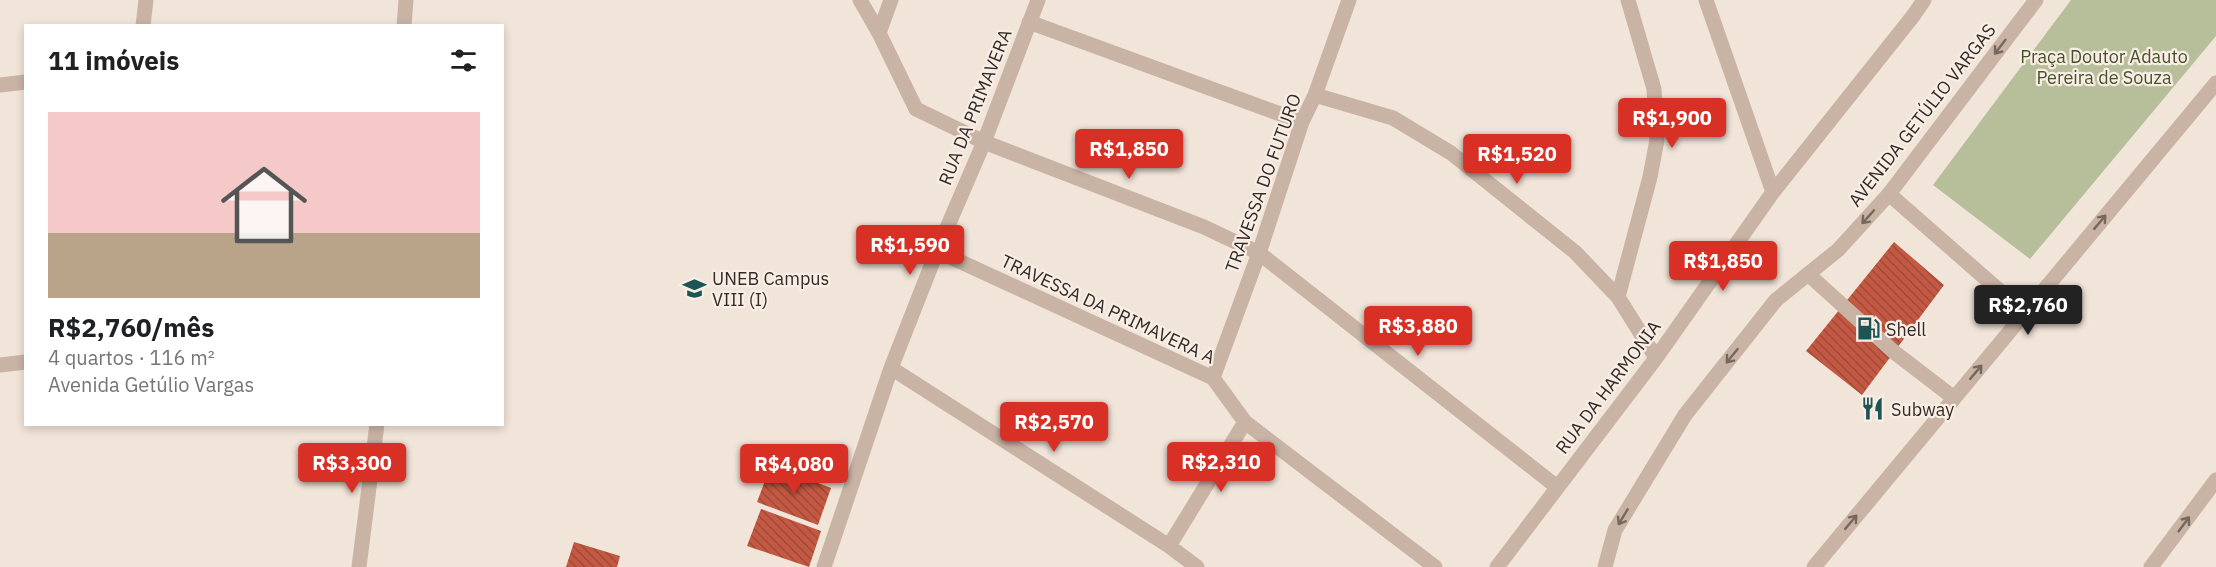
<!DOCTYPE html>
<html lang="pt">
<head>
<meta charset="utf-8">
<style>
	body { margin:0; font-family:"IBM Plex Sans",sans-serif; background:#f6f6f6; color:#202124; height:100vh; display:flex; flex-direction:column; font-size:22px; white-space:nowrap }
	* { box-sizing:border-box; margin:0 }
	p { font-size:20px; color:#757577 }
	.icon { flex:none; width:33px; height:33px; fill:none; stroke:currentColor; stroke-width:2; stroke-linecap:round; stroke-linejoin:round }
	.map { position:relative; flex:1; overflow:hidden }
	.panel { position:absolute; left:24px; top:24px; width:480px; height:402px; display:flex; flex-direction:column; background:#fff; border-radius:0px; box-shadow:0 3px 9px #0003 }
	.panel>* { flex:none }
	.price { position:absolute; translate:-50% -51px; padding:0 14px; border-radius:6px; background:#d93025; color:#fff; font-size:20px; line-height:39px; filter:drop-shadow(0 2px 3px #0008) }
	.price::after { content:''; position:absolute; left:50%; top:36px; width:18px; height:14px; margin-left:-9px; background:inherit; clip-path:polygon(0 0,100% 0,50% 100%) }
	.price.selected { background:#222; color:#fff }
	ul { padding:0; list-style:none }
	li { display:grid; align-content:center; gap:12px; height:318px; padding:0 24px }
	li+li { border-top:2px solid #e0e0e0 }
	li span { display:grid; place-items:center; height:186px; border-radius:0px; color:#555 }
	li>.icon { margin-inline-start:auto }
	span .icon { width:108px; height:108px; fill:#fffc; stroke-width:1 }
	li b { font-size:26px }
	h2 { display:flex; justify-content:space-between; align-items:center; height:72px; padding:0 24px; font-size:26px }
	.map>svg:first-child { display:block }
</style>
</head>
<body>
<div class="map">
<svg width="2216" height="567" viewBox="0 0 2216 567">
	<defs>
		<pattern id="building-back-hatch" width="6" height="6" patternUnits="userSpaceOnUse" patternTransform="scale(1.5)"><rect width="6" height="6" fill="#c45943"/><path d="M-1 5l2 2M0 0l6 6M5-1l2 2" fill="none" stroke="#a04a38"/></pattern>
	</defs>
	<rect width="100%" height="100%" fill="#f1e4d9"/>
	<path fill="#b6bf99" d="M2071,0H2216V36L2030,259L1933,185Z"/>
	<path fill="url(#building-back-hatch)" d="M1894,242L1944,285L1862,395L1806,351Z
		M771,465L831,488L818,525L757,502Z
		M761,509L821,531L809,567L747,546Z
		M574,542L620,556L617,567H566Z"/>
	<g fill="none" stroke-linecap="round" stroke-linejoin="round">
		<path stroke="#c9b3a5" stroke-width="15" d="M1889,194L2025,313
			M1808,274L1894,352L1954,398"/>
		<path stroke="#c9b3a5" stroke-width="15" d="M860,0L879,33L916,109L984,142L1204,227L1259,253L1557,487
			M1706,0L1773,192
			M1029,22L1302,122
			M143,26L146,0
			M404,26L406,0
			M879,33L891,0
			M0,85L26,82
			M1315,95L1393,118L1451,153L1575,252L1618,297L1656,358
			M937,251L1213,378L1245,422L1435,567
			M1618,297L1650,177L1657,140L1654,89L1628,0
			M0,365L26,362
			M891,368L1169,546L1197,567
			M1213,378L1259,253L1302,122L1315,95L1349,0
			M1169,546L1245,422
			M359,567L377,424
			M824,567L891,368L937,251L984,142L1038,0
			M1497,567L1656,358L1773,192L1913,16L1924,0"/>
		<path stroke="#c9b3a5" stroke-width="15" d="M1605,567L1615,530L1685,415L1776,300L1838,250L1889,194L2036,0
			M1814,567L2216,83
			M2151,567L2216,480"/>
	</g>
	<defs><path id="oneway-shaft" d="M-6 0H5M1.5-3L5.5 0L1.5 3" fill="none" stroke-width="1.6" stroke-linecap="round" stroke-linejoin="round" transform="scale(1.5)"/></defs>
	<g stroke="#77685f">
		<use href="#oneway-shaft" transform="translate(2000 47) rotate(127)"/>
		<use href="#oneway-shaft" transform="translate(1868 217) rotate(132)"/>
		<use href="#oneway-shaft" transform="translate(2100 222) rotate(-50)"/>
		<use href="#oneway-shaft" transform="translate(1732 356) rotate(129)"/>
		<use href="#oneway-shaft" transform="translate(1976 372) rotate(-50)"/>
		<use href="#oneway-shaft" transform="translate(1623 517) rotate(121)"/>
		<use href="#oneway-shaft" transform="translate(1851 522) rotate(-50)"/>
		<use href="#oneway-shaft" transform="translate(2184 524) rotate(-53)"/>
	</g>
	<defs>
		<symbol id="school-bare" viewBox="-9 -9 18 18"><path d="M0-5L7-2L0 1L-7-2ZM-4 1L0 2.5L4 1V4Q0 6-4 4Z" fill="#1d5555" stroke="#f9eee5" stroke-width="2.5" paint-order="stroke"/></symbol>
		<symbol id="fuel-bare" viewBox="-9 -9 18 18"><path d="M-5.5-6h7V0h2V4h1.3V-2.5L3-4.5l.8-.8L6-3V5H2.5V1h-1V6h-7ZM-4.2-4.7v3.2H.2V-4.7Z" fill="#1d5555" stroke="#f9eee5" stroke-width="2.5" paint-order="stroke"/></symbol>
		<symbol id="restaurant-bare" viewBox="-9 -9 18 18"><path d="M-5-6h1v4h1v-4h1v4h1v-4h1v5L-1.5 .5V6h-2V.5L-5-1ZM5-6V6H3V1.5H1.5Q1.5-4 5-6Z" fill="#1d5555" stroke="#f9eee5" stroke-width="2.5" paint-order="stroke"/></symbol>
	</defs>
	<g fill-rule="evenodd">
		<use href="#school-bare" x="678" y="272" width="33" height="33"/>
		<use href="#fuel-bare" x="1852" y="312" width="33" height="33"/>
		<use href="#restaurant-bare" x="1856" y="392" width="33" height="33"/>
	</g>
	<g text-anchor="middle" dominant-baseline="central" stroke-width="4.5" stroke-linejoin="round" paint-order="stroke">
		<g font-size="18" fill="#47522b" stroke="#f9eee5">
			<text x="2104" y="56">Praça Doutor Adauto<tspan x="2104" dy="21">Pereira de Souza</tspan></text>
		</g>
		<g font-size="18" fill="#342a26" stroke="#f9eee5">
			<text transform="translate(975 107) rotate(-68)">RUA DA PRIMAVERA</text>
			<text transform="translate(1922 115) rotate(-52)">AVENIDA GETÚLIO VARGAS</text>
			<text transform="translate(1263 183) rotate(-70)">TRAVESSA DO FUTURO</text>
			<text transform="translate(1108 309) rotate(25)">TRAVESSA DA PRIMAVERA A</text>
			<text transform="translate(1608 387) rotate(-53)">RUA DA HARMONIA</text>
		</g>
		<g font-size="18" fill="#342a26" stroke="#f9eee5" text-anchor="start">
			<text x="712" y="278">UNEB Campus<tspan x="712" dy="21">VIII (I)</tspan></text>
			<text x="1886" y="329">Shell</text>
			<text x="1891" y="409">Subway</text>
		</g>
	</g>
</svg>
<b class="price" style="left:1672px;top:149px">R$1,900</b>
<b class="price" style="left:1129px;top:180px">R$1,850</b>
<b class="price" style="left:1517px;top:185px">R$1,520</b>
<b class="price" style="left:910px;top:276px">R$1,590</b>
<b class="price" style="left:1723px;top:292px">R$1,850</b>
<b class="price selected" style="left:2028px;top:336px">R$2,760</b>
<b class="price" style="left:1418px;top:357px">R$3,880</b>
<b class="price" style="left:1054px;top:453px">R$2,570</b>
<b class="price" style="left:1221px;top:493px">R$2,310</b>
<b class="price" style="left:352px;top:494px">R$3,300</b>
<b class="price" style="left:794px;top:495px">R$4,080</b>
<section class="panel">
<h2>11 imóveis<svg class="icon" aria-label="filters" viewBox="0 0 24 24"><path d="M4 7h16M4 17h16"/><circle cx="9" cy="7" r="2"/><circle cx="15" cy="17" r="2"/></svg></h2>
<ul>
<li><span style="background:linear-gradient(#f6c9c9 65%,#b9a48a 0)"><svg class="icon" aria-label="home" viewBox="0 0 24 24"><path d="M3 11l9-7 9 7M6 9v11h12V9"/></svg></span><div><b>R$2,760/mês</b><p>4 quartos · 116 m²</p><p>Avenida Getúlio Vargas</p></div></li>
</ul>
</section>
</div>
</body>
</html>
